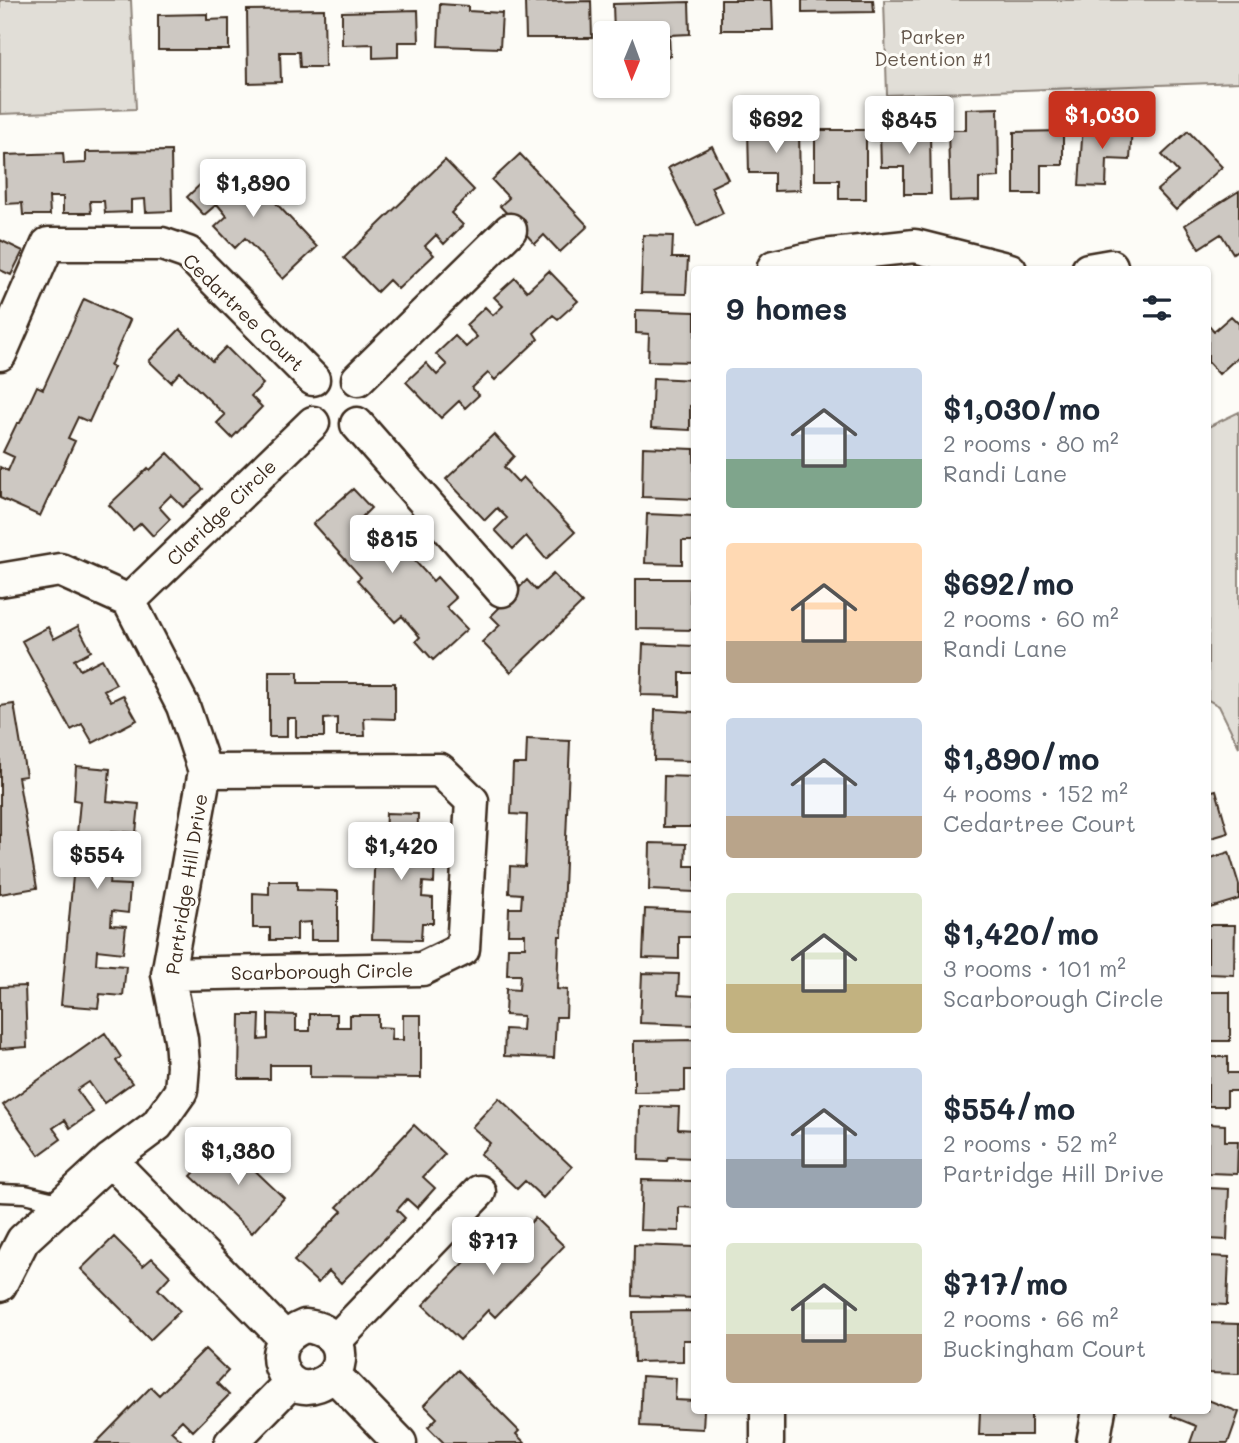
<!DOCTYPE html>
<html lang="en">
<head>
<meta charset="utf-8">
<style>
	body { margin:0; font-family:Mali,sans-serif; background:#f6f6f7; color:#1f2937; height:100vh; display:flex; flex-direction:column; font-size:26px; white-space:nowrap }
	* { box-sizing:border-box; margin:0 }
	p { font-size:23px; color:#747a83 }
	.icon { flex:none; width:38px; height:38px; fill:none; stroke:currentColor; stroke-width:2; stroke-linecap:round; stroke-linejoin:round }
	.map { position:relative; flex:1; overflow:hidden }
	.details { position:absolute; left:691px; top:266px; width:520px; height:1148px; display:flex; flex-direction:column; background:#fff; border-radius:7px; box-shadow:0 2px 5px #0004 }
	.details>* { flex:none }
	.needle { width:46px; rotate:181deg }
	.buttons { position:absolute; left:593px; top:21px; display:grid; gap:14px }
	.buttons a { display:grid; place-items:center; width:77px; height:77px; border-radius:7px; background:#fff; box-shadow:0 2px 5px #0004; font-size:35px }
	.price { position:absolute; translate:-50% -60px; padding:0 16px; border-radius:7px; background:#fff; color:#222; font-size:23px; line-height:46px; filter:drop-shadow(0 2px 4px #0008) }
	.price::after { content:''; position:absolute; left:50%; top:42px; width:21px; height:16px; margin-left:-10px; background:inherit; clip-path:polygon(0 0,100% 0,50% 100%) }
	.price.on { background:#c8321e; color:#fff }
	ul { padding:0; list-style:none }
	li { display:flex; align-items:center; gap:21px; height:175px; padding:0 35px }
	li span { display:grid; place-items:center; flex:none; width:196px; height:140px; border-radius:7px; color:#555 }
	li>.icon { margin-inline-start:auto }
	span .icon { width:84px; height:84px; fill:#fffc; stroke-width:1 }
	li b { font-size:30px }
	h2 { display:flex; justify-content:space-between; align-items:center; height:84px; padding:0 35px; font-size:30px }
	.map>svg:first-child { display:block }
</style>
</head>
<body>
<div class="map">
<svg width="1239" height="1443" viewBox="0 0 1239 1443">
	<rect width="100%" height="100%" fill="#fdfcf7"/>
	<filter id="ink" filterUnits="userSpaceOnUse"><feTurbulence type="fractalNoise" baseFrequency=".0143" numOctaves="2"/><feDisplacementMap in="SourceGraphic" scale="14" xChannelSelector="R" yChannelSelector="G"/><feConvolveMatrix kernelMatrix="1 2 1 2 8 2 1 2 1" color-interpolation-filters="sRGB"/></filter>
	<g filter="url(#ink)">
		<path fill="#e1ded7" stroke="#8e847a" stroke-width="2" d="M0,0H131L136,109L0,114Z
			M884,0H1239V82L887,95Z
			M1239,412V747L1219,706L1208,700V427Z"/>
		<path fill="#cdc8c2" stroke="#3b2a1e" stroke-width="2" d="M721,0H772L773,30H721Z
			M802,0H873L874,12L802,13Z
			M591,1L592,38H526L525,2Z
			M689,2L690,34L669,35L670,56L658,57V33H614L613,4Z
			M440,4L468,6V11L502,13L500,48L438,46Z
			M324,9L325,67H300L299,52H280L281,82L248,83L247,10Z
			M418,10L419,42H398V57L373,58V44L342,45V12Z
			M207,14V20L229,19V50H158V15Z
			M998,108L999,177L979,178V200L950,201L948,130H966V109Z
			M912,122L913,132L930,131L931,194H904V167H881L880,132H895L894,123Z
			M1083,123L1132,126L1130,160L1107,159L1106,187L1079,186Z
			M799,127L800,190L774,191V173H749L748,128Z
			M815,130H866V199H839V180H815Z
			M1063,131V165H1041V194H1014V132Z
			M1188,131L1222,167L1176,210L1157,190L1178,172L1162,155Z
			M712,146L728,179L711,187L723,213L697,226L668,168Z
			M171,151L172,211L146,212L145,199L131,200V212L105,213L104,201H90L91,213H63V197H49L50,215H23L22,203L6,204L5,155L63,153L64,164L86,163V152Z
			M520,154L588,226L560,252L544,235L535,244L500,206L509,198L492,180Z
			M445,160L474,190L451,213L463,225L444,244L436,235L425,246L434,255L398,289L389,280L377,292L344,258Z
			M223,163L240,181L248,173L317,247L283,279L245,238L235,248L215,227L227,216L217,204L204,215L187,197Z
			M1239,191V249L1233,253L1221,234L1199,248L1185,225Z
			M643,235L673,236L672,258H688L686,294L641,293Z
			M0,240L23,251L11,275L0,270Z
			M549,271L578,301L558,319L553,315L534,333L538,339L495,380L488,373L472,388L479,395L465,408L459,401L441,418L406,382L426,363L437,375L447,365L436,354L455,336L466,347L477,337L466,325L485,307L493,315L503,306L494,297L515,278L527,291Z
			M84,299L130,320L110,366L114,367L89,422L78,417L68,438L75,441L40,516L0,498V467L8,471L14,457L3,452L17,423H20L37,386L43,389Z
			M636,310L695,312V362L648,361L649,334L636,333Z
			M1231,316L1239,324V356L1219,374L1208,362V324L1214,331Z
			M180,329L212,361L226,347L263,384L251,396L262,407L232,438L217,423L225,415L180,372L171,382L149,361Z
			M653,378L695,380V407L690,406V430L651,428Z
			M494,434L514,456L504,467L518,482L523,477L575,532L546,559L526,536L513,549L495,530L507,518L497,508L485,520L446,479Z
			M643,447L694,449L695,499L642,497Z
			M168,453L203,489L183,507L171,495L159,507L170,519L153,536L141,523L133,530L109,505L148,468L150,470Z
			M353,489L371,508L359,520L367,530L378,520L433,581L437,577L456,598L446,607L467,629L433,660L416,641L420,637L402,616L395,622L357,580L361,577L313,524Z
			M647,514L695,516V541H682V564L645,563Z
			M553,574L582,603L511,672L482,642L500,625L491,616L527,580L536,590Z
			M636,579H691L690,603H695V630L636,629Z
			M78,626L91,651L74,660L80,670L102,659L116,684L104,690L111,701L123,695L137,720L93,743L82,724L71,730L22,641L48,627L54,639Z
			M643,644L695,646V673H680V696L641,695Z
			M269,672H298V683H395V719L364,718L365,736H337V718L324,719V737H296V718H287V737H269Z
			M14,704L26,776L18,777L37,888L0,894V706Z
			M655,710L695,712V761L654,760Z
			M527,739L570,741L562,936H559L557,989L567,990L566,1017H556L554,1058L504,1056L505,1029L522,1030L523,1016L505,1015L506,989L519,990L520,975H507L508,947H525V934H508L509,908H521L522,894L509,893L510,866L525,867L527,815L511,814L513,764H526Z
			M76,766L110,769L107,801L139,804L136,833L112,831L111,843L135,845L133,872L111,870L109,884L130,885L128,913L112,911L111,925L126,926L123,953L97,950L96,964L126,966L123,996L100,994L98,1008L61,1005L80,801L74,800Z
			M664,776L695,777V827H663Z
			M1216,790L1228,833L1208,839V792Z
			M386,813L418,814L417,855L435,856L434,883L423,882L422,897L433,898V923H422L421,940L372,939L375,838H385Z
			M650,843L686,844L685,866H695V892L649,890Z
			M1229,852L1239,885V899L1210,908L1208,899V859Z
			M269,881H297V890L338,891V940H311V922L297,923V940H270V928H253V893L269,894Z
			M645,909L695,911V937H679V959L643,958Z
			M1208,925H1235L1234,975L1208,974Z
			M642,973L679,974L678,995L695,996V1025L640,1023Z
			M25,986L27,1047L0,1049V987Z
			M1208,992H1230V1041H1208Z
			M268,1014L296,1015V1031H310V1014H337V1027H350V1015H378V1027L392,1028L391,1040H403V1015H421V1078L310,1077V1065H270V1079H239L240,1015H260L259,1040L268,1039Z
			M105,1033L121,1057L116,1061L132,1083L104,1103L89,1082L77,1090L93,1112L70,1128L65,1120L53,1128L61,1139L39,1155L3,1105Z
			M695,1040V1070H685V1091L634,1092V1041Z
			M1208,1057H1228V1073H1239V1091H1227V1106H1208Z
			M499,1098L572,1167L543,1198L525,1181L517,1189L480,1154L490,1143L472,1127Z
			M640,1106L679,1107L678,1129L695,1130V1158L668,1157L667,1161L639,1160Z
			M1208,1124L1225,1125V1141H1238L1237,1174L1208,1173Z
			M414,1125L445,1154L423,1177L435,1188L417,1208L407,1199L397,1210L405,1218L341,1283L329,1271L318,1283L294,1261L342,1211L337,1207Z
			M224,1141L284,1198L252,1233L191,1176Z
			M642,1180L695,1181V1208L679,1207V1231L640,1230Z
			M1208,1188L1229,1189L1227,1240L1208,1239Z
			M535,1218L564,1246L495,1317L488,1310L460,1340L423,1305L500,1226L514,1240Z
			M114,1237L143,1266L152,1258L170,1276L158,1289L180,1311L150,1340L132,1322L133,1321L81,1269Z
			M634,1245L695,1247V1298L633,1296Z
			M1208,1256L1229,1257L1227,1305L1208,1304Z
			M695,1311V1340H683V1361L634,1362L633,1312Z
			M1208,1323L1239,1324V1374L1208,1373Z
			M205,1349L228,1371L217,1383L229,1395L193,1431L182,1420L171,1431L182,1441L180,1443H96L151,1387L159,1395Z
			M458,1370L519,1431L516,1434L525,1443H444L428,1427L437,1418L424,1405Z
			M642,1376L676,1378L675,1400L695,1401V1410H704L703,1429L640,1426Z
			M1208,1400L1239,1412L1228,1443H1190L1196,1426L1171,1416L1173,1410H1208Z
			M980,1410H1049V1411H1031V1435H979Z"/>
		<g fill="none" stroke-linecap="round" stroke-linejoin="round">
			<defs>
				<path id="lane" d="M0,1193L25,1194L63,1203"/>
				<path id="street" d="M774,270V267L824,256L915,246L1010,270
					M1088,270L1111,266
					M0,354L48,244H162L188,253L313,379
					M358,379L510,230
					M357,424L502,590
					M0,580L60,570L129,601L183,706L205,771L168,974L181,1039L183,1066L181,1091L157,1125L110,1160L23,1240L0,1285
					M129,601L313,423
					M168,974L422,969L463,949L472,801L440,770L205,771
					M110,1160L285,1338
					M305,1326C326,1328 344,1341 338,1365C333,1383 305,1395 290,1381C286,1378 283,1372 281,1367C274,1347 287,1333 305,1326Z
					M335,1341L479,1192
					M334,1375L400,1443
					M231,1443L291,1382
					M767,1443V1410
					M1093,1443L1099,1410"/>
			</defs>
			<use href="#lane" stroke="#3b2a1e" stroke-width="21"/>
			<use href="#street" stroke="#3b2a1e" stroke-width="37"/>
			<use href="#lane" stroke="#fdfcf7" stroke-width="16"/>
			<use href="#street" stroke="#fdfcf7" stroke-width="32"/>
		</g>
	</g>
	<g text-anchor="middle" dominant-baseline="central" stroke-width="6" stroke-linejoin="round" paint-order="stroke">
		<g font-size="19" fill="#64574c" stroke="#fdfcf7">
			<text x="933" y="36">Parker<tspan x="933" dy="22">Detention #1</tspan></text>
		</g>
		<g font-size="19" fill="#3b2a1e" stroke="#fdfcf7">
			<text transform="translate(244 312) rotate(44)">Cedartree Court</text>
			<text transform="translate(221 512) rotate(-44)">Claridge Circle</text>
			<text transform="translate(186 884) rotate(-81)">Partridge Hill Drive</text>
			<text transform="translate(322 971) rotate(-1)">Scarborough Circle</text>
		</g>
	</g>
</svg>
<div class="buttons">
<a><svg class="needle" viewBox="-14 -14 28 28"><path d="M0-13l5 13h-10z" fill="#e53935"/><path d="M0 13l5-13h-10z" fill="#747a83"/></svg></a>
</div>
<b class="price on" style="left:1102px;top:151px">$1,030</b>
<b class="price" style="left:776px;top:155px">$692</b>
<b class="price" style="left:909px;top:156px">$845</b>
<b class="price" style="left:253px;top:219px">$1,890</b>
<b class="price" style="left:392px;top:575px">$815</b>
<b class="price" style="left:401px;top:882px">$1,420</b>
<b class="price" style="left:97px;top:891px">$554</b>
<b class="price" style="left:238px;top:1187px">$1,380</b>
<b class="price" style="left:493px;top:1277px">$717</b>
<section class="details">
<h2>9 homes<svg class="icon" aria-label="filters" viewBox="0 0 24 24"><path d="M4 7h16M4 17h16"/><circle cx="9" cy="7" r="2"/><circle cx="15" cy="17" r="2"/></svg></h2>
<ul>
<li><span style="background:linear-gradient(#c9d6e8 65%,#7fa58c 0)"><svg class="icon" aria-label="home" viewBox="0 0 24 24"><path d="M3 11l9-7 9 7M6 9v11h12V9"/></svg></span><div><b>$1,030/mo</b><p>2 rooms · 80 m²</p><p>Randi Lane</p></div></li>
<li><span style="background:linear-gradient(#ffd9b3 70%,#b9a48a 0)"><svg class="icon" aria-label="home" viewBox="0 0 24 24"><path d="M3 11l9-7 9 7M6 9v11h12V9"/></svg></span><div><b>$692/mo</b><p>2 rooms · 60 m²</p><p>Randi Lane</p></div></li>
<li><span style="background:linear-gradient(#c9d6e8 70%,#b9a48a 0)"><svg class="icon" aria-label="home" viewBox="0 0 24 24"><path d="M3 11l9-7 9 7M6 9v11h12V9"/></svg></span><div><b>$1,890/mo</b><p>4 rooms · 152 m²</p><p>Cedartree Court</p></div></li>
<li><span style="background:linear-gradient(#dfe7d0 65%,#c2b280 0)"><svg class="icon" aria-label="home" viewBox="0 0 24 24"><path d="M3 11l9-7 9 7M6 9v11h12V9"/></svg></span><div><b>$1,420/mo</b><p>3 rooms · 101 m²</p><p>Scarborough Circle</p></div></li>
<li><span style="background:linear-gradient(#c9d6e8 65%,#9aa5b1 0)"><svg class="icon" aria-label="home" viewBox="0 0 24 24"><path d="M3 11l9-7 9 7M6 9v11h12V9"/></svg></span><div><b>$554/mo</b><p>2 rooms · 52 m²</p><p>Partridge Hill Drive</p></div></li>
<li><span style="background:linear-gradient(#dfe7d0 65%,#b9a48a 0)"><svg class="icon" aria-label="home" viewBox="0 0 24 24"><path d="M3 11l9-7 9 7M6 9v11h12V9"/></svg></span><div><b>$717/mo</b><p>2 rooms · 66 m²</p><p>Buckingham Court</p></div></li>
</ul>
</section>
</div>
</body>
</html>
